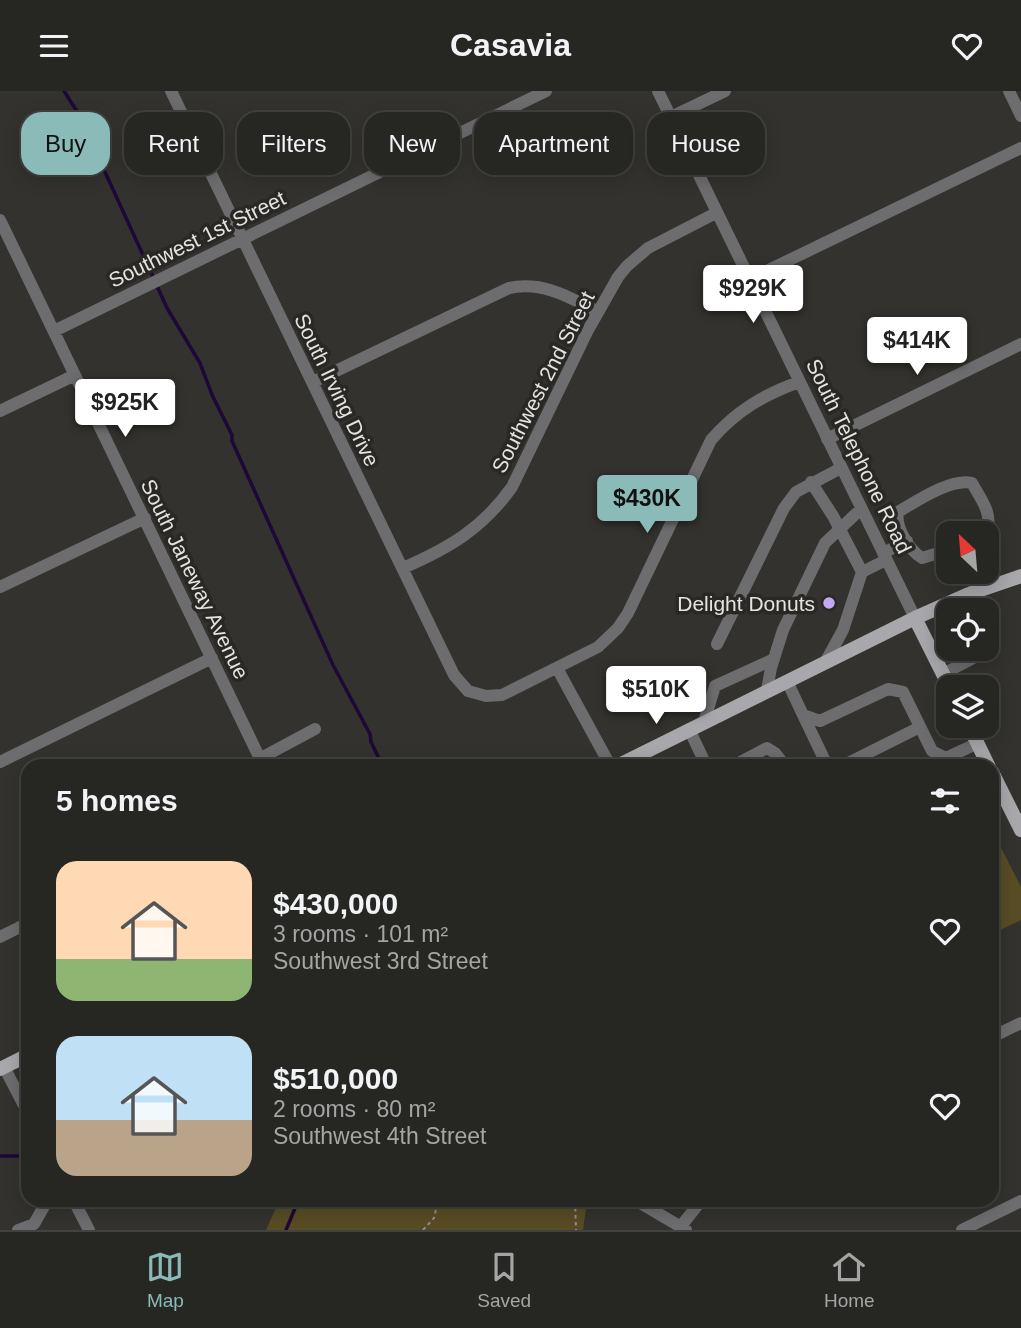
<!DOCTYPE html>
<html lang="en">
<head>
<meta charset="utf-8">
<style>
	body { margin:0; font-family:Helvetica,sans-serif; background:#2e2e2a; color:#f1f3f6; height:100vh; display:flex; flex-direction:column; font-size:26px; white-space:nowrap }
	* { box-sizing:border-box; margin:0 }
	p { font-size:23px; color:#a4a5a5 }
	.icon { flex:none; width:38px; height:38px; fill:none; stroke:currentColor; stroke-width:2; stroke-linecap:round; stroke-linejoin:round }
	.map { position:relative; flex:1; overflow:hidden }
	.drawer { position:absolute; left:21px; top:668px; width:978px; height:448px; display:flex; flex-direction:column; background:#262622; border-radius:21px; box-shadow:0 4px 18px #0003,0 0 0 2px #424340 }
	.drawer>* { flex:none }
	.guide { position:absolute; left:21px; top:21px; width:980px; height:63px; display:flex; gap:14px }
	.needle { width:46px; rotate:334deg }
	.buttons { position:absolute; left:936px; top:430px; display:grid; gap:14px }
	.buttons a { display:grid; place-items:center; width:63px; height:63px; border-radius:14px; background:#262622; box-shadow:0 4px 18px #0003,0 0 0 2px #424340; font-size:35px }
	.price { position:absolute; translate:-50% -60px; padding:0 16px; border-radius:7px; background:#fff; color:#222; font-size:23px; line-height:46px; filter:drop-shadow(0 2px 4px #0008) }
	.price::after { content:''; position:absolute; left:50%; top:42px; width:21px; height:16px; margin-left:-10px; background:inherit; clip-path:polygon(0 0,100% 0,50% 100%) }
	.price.on { background:#8bbbb9; color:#111 }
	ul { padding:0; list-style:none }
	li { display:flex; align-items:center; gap:21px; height:175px; padding:0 35px }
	li span { display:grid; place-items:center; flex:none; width:196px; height:140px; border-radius:21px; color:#555 }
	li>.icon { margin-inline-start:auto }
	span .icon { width:84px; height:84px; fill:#fffc; stroke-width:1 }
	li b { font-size:30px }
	h2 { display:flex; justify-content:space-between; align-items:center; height:84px; padding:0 35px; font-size:30px }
	.chip { padding:0 24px; border-radius:21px; background:#262622; box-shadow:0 4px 18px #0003,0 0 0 2px #424340; font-size:24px; line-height:63px }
	.chip.on { background:#8bbbb9; color:#111 }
	header { display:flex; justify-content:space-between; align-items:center; height:91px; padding:0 35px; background:#262622; font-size:32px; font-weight:600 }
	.tabs { display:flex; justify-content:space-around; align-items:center; height:98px; border-top:2px solid #424340; background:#262622; font-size:19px; color:#a4a5a5 }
	.tabs a { display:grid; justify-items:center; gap:4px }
	.tabs .on { color:#8bbbb9 }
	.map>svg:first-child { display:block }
</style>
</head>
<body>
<header><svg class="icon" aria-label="menu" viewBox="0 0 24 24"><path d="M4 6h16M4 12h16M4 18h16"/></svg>Casavia<svg class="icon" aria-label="heart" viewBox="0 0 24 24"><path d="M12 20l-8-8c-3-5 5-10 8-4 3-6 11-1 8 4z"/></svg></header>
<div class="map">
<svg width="1021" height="1139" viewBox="0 0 1021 1139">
	<rect width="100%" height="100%" fill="#33322e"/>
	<path fill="#584c24" d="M992,739L1021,796V829L992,843Z
		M279,1110H587L583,1139H266Z"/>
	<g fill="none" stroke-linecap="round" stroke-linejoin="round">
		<path stroke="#1d0837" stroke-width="3.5" d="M64,0L78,22L154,188
			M157,195L167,217L200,272L213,306L232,344V350L333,574L370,643L371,651L383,676
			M0,1065H28
			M286,1139L298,1110"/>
		<path stroke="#908f8c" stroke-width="2" stroke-dasharray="3.5 3.5" stroke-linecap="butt" d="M575,1110L576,1139
			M423,1139L434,1127L438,1110"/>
		<path stroke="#6d6d6f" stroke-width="12" d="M171,0L454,584L468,600L486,605L502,604L598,556L618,537L628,522L711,349C736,320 763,304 799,291
			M658,0L915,527
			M1009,0L1021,25
			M671,26L725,0
			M0,129L264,676
			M750,188L1021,57
			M54,240L546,0
			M313,291L509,197C543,190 569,206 598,221
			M0,320L75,284
			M827,348L1021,253
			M811,391L833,425L862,481L843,539L826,570
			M948,459L922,467C909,459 895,436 898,421C917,410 951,387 972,392C980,407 993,422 987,440L982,443
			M883,462L907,450
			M403,477C449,457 482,438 512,396L588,239L618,186L627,175L648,157L716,122
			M862,481L886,469
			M968,481L977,500
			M0,496L145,427
			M969,503L977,520
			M717,553L784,417L796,401L841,377
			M557,577L611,676
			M943,583L994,556L987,541
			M787,590L803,624L820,630L888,598L903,601L932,660L946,667L978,652
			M767,599L771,577L783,539L825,452L861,418
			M803,624L827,674L832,676
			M704,631L715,595L774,568
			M689,638L707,676
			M261,667L315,638
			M0,671L212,567
			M731,676L767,657L775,662L786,676
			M840,676L920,636
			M0,846L28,832
			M992,946L1021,932
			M4,976L28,1022
			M74,1110L89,1139
			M637,1110L686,1139
			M681,1135L701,1110
			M18,1139L34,1133L47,1110
			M962,1139L1021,1110"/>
		<path stroke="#a8a7ab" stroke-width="14" d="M915,527L950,597
			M969,635L989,676
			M615,676L915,527L969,503L1021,485
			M992,681L1021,739
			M0,978L28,964"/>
	</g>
	<circle fill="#c1a8f3" stroke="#292824" stroke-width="2.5" cx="829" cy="512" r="7"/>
	<g text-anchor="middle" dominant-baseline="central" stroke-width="7" stroke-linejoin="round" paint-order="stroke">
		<g font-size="21" fill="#e5e4e2" stroke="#292824">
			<text transform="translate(197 148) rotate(-26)">Southwest 1st Street</text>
			<text transform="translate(543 291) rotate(-63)">Southwest 2nd Street</text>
			<text transform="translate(337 299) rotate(64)">South Irving Drive</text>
			<text transform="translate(859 365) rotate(64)">South Telephone Road</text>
			<text transform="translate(195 488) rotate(64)">South Janeway Avenue</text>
		</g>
		<g font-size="21" fill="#e5e4e2" stroke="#292824" text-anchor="end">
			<text x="815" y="512">Delight Donuts</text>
		</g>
	</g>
</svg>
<div class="buttons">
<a><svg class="needle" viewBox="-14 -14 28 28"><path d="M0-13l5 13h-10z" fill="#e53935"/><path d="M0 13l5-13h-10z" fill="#a4a5a5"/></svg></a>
<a><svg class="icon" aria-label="locate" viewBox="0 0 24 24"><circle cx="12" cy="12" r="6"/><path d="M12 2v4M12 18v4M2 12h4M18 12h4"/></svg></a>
<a><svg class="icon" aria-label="layers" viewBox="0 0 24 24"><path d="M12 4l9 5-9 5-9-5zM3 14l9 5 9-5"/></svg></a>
</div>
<b class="price" style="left:753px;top:234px">$929K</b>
<b class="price" style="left:917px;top:286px">$414K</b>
<b class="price" style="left:125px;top:348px">$925K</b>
<b class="price on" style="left:647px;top:444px">$430K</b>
<b class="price" style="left:656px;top:635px">$510K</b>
<div class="guide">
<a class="chip on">Buy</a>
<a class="chip">Rent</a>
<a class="chip">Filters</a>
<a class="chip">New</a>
<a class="chip">Apartment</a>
<a class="chip">House</a>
</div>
<section class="drawer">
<h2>5 homes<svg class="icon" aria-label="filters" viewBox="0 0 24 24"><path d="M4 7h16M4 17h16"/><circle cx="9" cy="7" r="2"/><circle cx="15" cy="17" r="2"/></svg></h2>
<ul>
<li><span style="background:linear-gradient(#ffd9b3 70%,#8fb573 0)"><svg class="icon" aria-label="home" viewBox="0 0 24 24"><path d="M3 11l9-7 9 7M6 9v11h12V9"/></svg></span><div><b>$430,000</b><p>3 rooms · 101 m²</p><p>Southwest 3rd Street</p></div><svg class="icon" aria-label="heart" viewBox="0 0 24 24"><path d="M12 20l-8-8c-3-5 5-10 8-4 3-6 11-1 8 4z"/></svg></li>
<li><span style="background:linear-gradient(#bfe0f5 60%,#b9a48a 0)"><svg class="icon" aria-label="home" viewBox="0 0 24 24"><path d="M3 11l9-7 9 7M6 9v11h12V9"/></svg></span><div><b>$510,000</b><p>2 rooms · 80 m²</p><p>Southwest 4th Street</p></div><svg class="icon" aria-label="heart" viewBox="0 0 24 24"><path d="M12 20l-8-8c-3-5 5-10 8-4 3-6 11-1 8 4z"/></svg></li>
</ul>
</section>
</div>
<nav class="tabs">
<a class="on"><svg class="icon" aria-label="map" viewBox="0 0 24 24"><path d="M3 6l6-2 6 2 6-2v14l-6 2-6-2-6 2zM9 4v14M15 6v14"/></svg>Map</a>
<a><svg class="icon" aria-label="saved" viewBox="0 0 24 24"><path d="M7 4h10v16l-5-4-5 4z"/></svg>Saved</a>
<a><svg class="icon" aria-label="home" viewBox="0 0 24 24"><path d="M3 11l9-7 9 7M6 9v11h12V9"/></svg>Home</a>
</nav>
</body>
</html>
